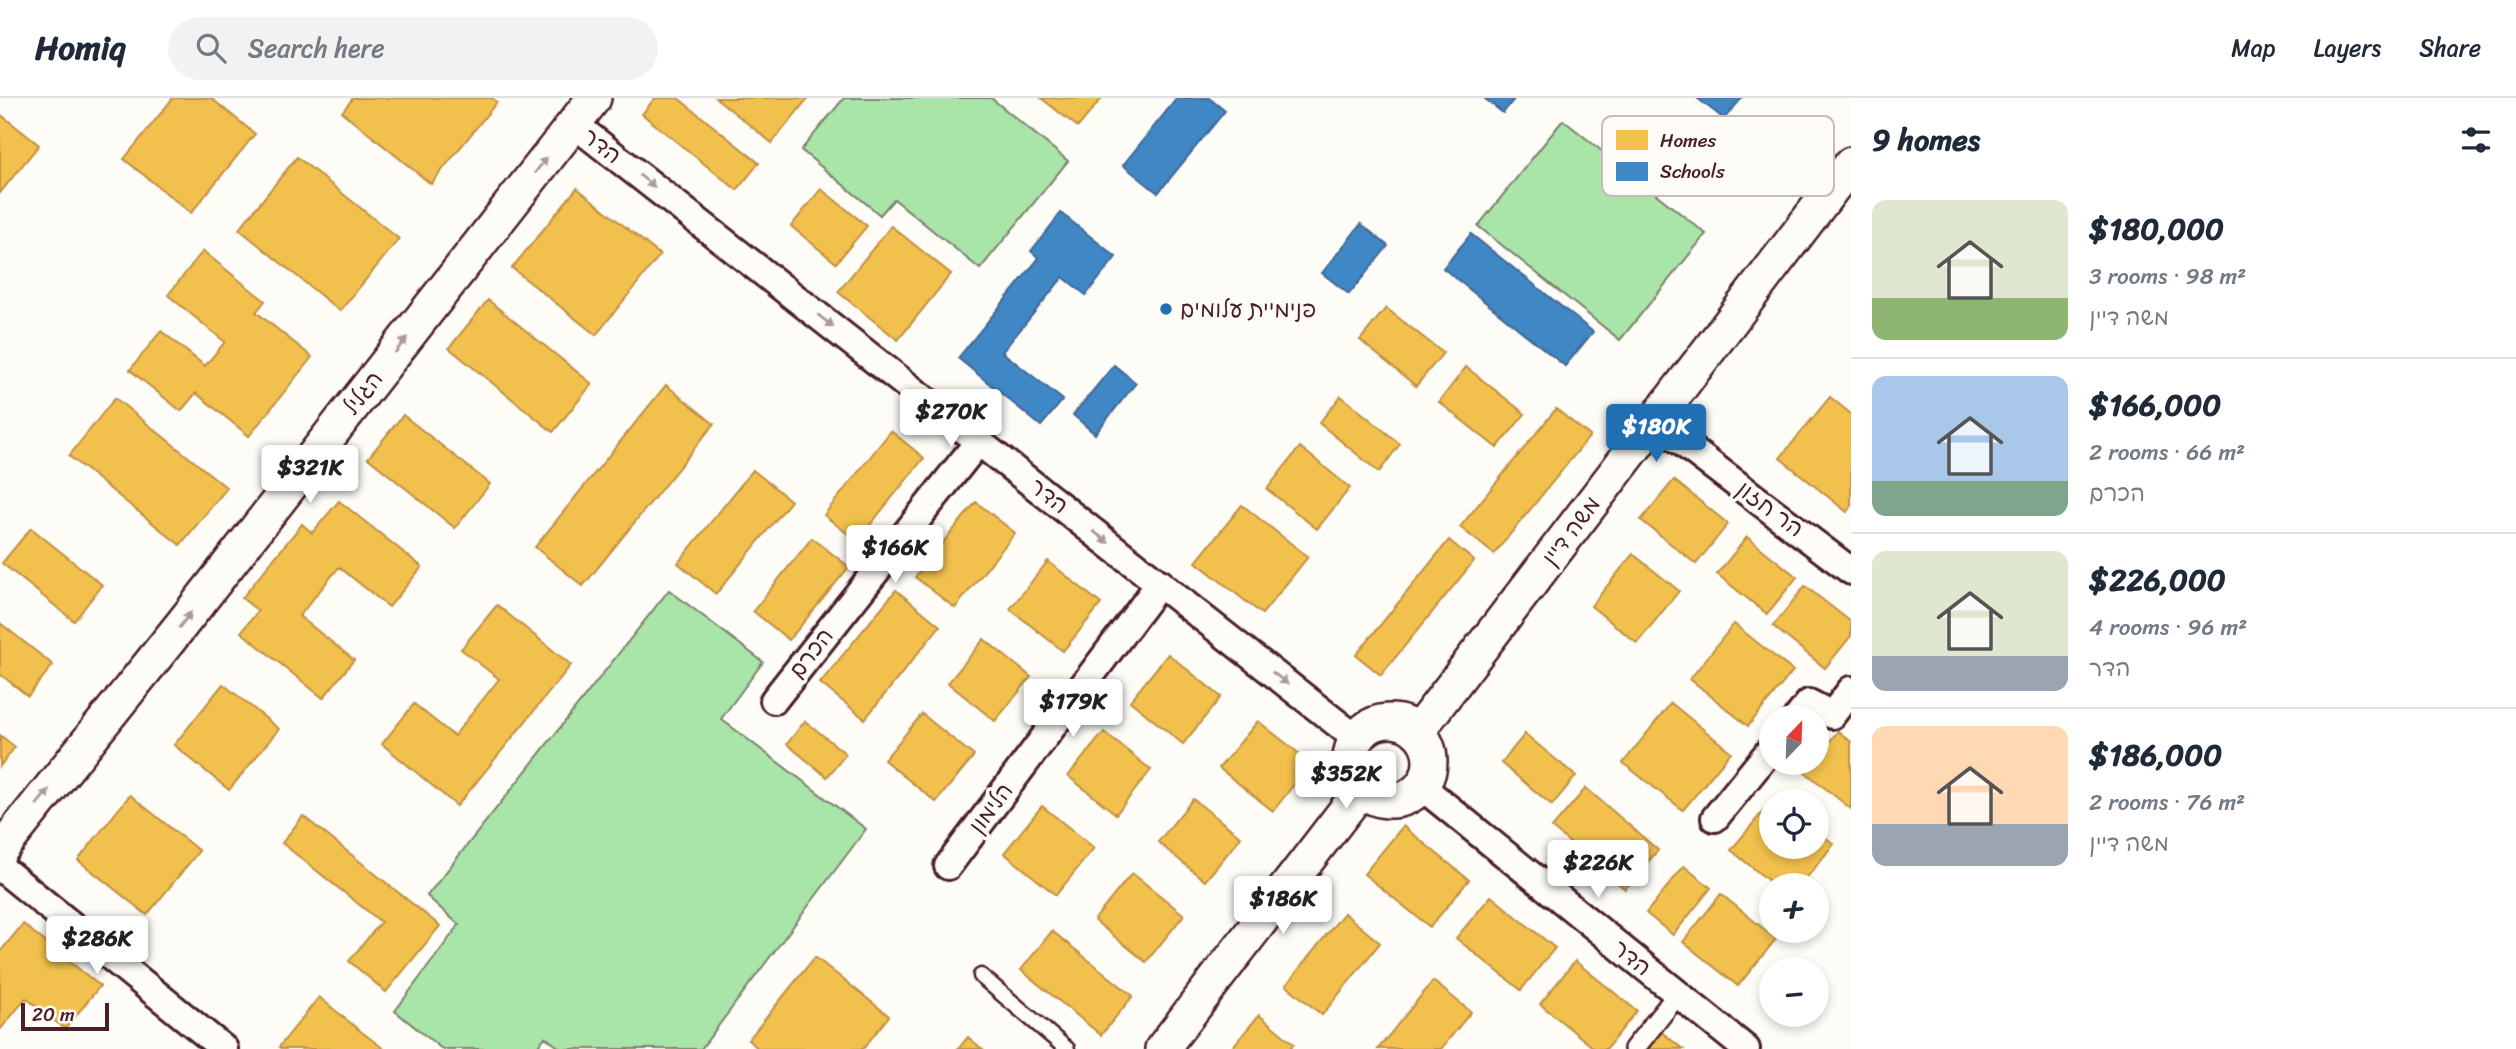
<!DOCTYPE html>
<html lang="en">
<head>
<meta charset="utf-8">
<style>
	body { margin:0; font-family:Sriracha,"Playpen Sans Hebrew",sans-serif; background:#f2f2f3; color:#1f2937; height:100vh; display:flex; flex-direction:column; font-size:26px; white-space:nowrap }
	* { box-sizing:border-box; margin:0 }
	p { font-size:23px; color:#747a83 }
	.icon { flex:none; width:38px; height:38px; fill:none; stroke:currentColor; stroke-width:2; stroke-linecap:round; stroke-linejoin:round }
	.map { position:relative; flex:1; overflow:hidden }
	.side { display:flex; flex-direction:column; background:#fff; width:665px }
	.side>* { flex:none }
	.needle { width:46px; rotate:23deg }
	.tools { position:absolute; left:1759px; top:607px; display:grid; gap:14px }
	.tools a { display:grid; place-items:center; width:70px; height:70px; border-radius:50%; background:#fff; box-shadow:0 4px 10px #0003; font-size:35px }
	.scale { position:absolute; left:21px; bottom:18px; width:88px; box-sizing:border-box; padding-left:7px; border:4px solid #4a1f2b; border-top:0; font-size:19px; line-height:24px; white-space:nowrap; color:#4a1f2b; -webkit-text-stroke:5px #fdfcf7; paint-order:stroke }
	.price { position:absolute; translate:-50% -60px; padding:0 16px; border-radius:7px; background:#fff; color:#222; font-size:23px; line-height:46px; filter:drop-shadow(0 2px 4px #0008) }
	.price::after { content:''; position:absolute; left:50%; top:42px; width:21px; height:16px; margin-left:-10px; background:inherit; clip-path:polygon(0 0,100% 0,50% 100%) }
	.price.active { background:#1f6fb2; color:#fff }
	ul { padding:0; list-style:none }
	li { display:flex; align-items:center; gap:21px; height:175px; padding:0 21px }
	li+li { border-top:2px solid #e0e1e3 }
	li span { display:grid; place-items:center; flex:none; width:196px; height:140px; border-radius:14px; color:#555 }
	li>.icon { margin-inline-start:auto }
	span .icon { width:84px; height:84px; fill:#fffc; stroke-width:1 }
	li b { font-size:30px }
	h2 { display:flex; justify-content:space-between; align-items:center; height:84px; padding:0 21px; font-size:30px }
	header { display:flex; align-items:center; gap:42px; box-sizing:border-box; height:98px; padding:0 35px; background:#fff; border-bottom:2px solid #e0e1e3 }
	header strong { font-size:33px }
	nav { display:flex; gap:38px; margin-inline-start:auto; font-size:24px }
	.search { width:490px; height:63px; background:#f2f2f3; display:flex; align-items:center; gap:18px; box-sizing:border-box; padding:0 24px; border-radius:38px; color:#747a83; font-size:26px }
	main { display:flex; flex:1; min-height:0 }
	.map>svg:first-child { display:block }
</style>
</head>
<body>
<header>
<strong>Homiq</strong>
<div class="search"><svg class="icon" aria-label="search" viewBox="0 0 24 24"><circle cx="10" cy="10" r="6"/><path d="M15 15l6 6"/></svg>Search here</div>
<nav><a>Map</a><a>Layers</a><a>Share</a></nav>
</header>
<main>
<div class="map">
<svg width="1851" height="951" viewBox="0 0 1851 951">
	<rect width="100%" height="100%" fill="#fdfcf7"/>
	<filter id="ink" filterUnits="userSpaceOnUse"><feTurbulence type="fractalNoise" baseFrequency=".0143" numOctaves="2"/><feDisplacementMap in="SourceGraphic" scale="14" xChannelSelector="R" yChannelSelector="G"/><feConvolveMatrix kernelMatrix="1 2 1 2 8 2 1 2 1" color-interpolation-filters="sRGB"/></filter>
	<g filter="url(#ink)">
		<path fill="#a9e4a9" stroke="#7a826a" stroke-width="2" d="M844,0H991L1068,63L980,171L894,101L880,117L801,52Z
			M1563,22L1706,136L1620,242L1478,128Z
			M669,492L763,564L721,621L866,731L701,951H561L545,939L536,951H442L395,913L459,827L427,798Z"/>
		<path fill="#f2c14e" stroke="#c09044" stroke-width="2" d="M173,0H211L255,36L191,115L124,61Z
			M353,0H492L497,4L431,86L342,14Z
			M655,0H678L759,65L737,92L642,16Z
			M716,0H808L772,45Z
			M1041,0H1102L1078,29Z
			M0,16L39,47L0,95Z
			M297,59L399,141L340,213L239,131Z
			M577,90L660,157L596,237L512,170Z
			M821,91L867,128L836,165L791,128Z
			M891,128L951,176L898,242L838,194Z
			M203,153L265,203L256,214L312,259L249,338L196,295L181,313L130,272L161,233L205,268L225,244L168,197Z
			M488,202L592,286L553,334L449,250Z
			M1386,210L1443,255L1416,288L1360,242Z
			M1466,269L1525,316L1497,350L1439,304Z
			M666,287L714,326L583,488L535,449Z
			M1341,298L1400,346L1379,374L1319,325Z
			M1830,299L1851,316V408L1847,414L1780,360Z
			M115,300L227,390L180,447L69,358Z
			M1556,311L1590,338L1494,456L1460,429Z
			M403,317L490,386L455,430L368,360Z
			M891,333L924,360L857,443L824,417Z
			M1300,349L1350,390L1317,431L1267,391Z
			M753,372L791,403L716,496L678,465Z
			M1674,382L1728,426L1696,466L1641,422Z
			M339,403L422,469L389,509L339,469L299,518L354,562L323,600L241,534L258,513L242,500L302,426L312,435Z
			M976,404L1015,435L955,510L915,479Z
			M1242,407L1308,459L1262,516L1196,464Z
			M31,430L102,487L74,523L2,465Z
			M1747,439L1797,479L1767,516L1717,476Z
			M812,440L849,469L789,542L753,513Z
			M1449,442L1474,463L1381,577L1356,557Z
			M1633,456L1679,493L1637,545L1591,508Z
			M1048,463L1101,506L1063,553L1010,511Z
			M1805,488L1851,524V538L1825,570L1773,528Z
			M896,492L940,528L865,621L820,585Z
			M497,507L571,567L457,708L382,646L414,606L454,638L499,581L461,551Z
			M0,525L53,567L28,598L0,576Z
			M1734,526L1793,573L1748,628L1690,581Z
			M984,541L1031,579L995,623L948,585Z
			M1168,556L1221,599L1183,646L1130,603Z
			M223,586L279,631L229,692L174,647Z
			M1671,605L1731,654L1683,712L1623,665Z
			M922,616L974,658L936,704L884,662Z
			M805,623L846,656L827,679L787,646Z
			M1258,623L1311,665L1273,713L1219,670Z
			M1838,633L1851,644V711L1805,674L1812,665H1816V660Z
			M1104,634L1151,672L1116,716L1068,678Z
			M1525,636L1576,678L1552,707L1501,665Z
			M0,637L15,649L0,668Z
			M1586,690L1658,752L1625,791L1552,730Z
			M130,697L199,753L147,817L78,762Z
			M1775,699L1781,704H1771V749H1816V732L1834,746L1800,788H1775L1731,752Z
			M1193,701L1241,739L1205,783L1158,744Z
			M1042,708L1094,750L1056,797L1004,755Z
			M303,718L440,828L386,894L349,863L381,824L282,745Z
			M1403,728L1469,782L1430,829L1364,776Z
			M1684,768L1711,790L1673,837L1646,815Z
			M1132,775L1184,817L1146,864L1094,822Z
			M1721,796L1776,841L1738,888L1683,844Z
			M1491,798L1555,850L1521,892L1456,840Z
			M1344,815L1380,845L1322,917L1286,887Z
			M23,826L100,888L65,931L26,900L0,932V854Z
			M1052,833L1133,898L1101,937L1021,872Z
			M815,859L889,918L863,951H759L748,942Z
			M1575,863L1637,913L1606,951H1595L1540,906Z
			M1433,883L1471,914L1441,951H1378Z
			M319,899L359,932L384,951H282L279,949Z
			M1259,917L1294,946L1289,951H1231Z
			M1660,933L1683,951H1645Z
			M968,939L982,951H958Z"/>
		<path fill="#3f88c5" stroke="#426897" stroke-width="2" d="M1177,0H1209L1225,13L1158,95L1123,67Z
			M1484,0H1515L1503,15Z
			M1697,0H1742L1724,21Z
			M1061,115L1116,159L1086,197L1063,179L1002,254L1063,302L1041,328L958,260L1039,160L1031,153Z
			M1361,126L1388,148L1349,196L1322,175Z
			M1471,136L1593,234L1565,268L1443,170Z
			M1114,267L1136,285L1095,336L1073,317Z"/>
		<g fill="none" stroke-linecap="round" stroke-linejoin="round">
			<defs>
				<path id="service" d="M981,878L1067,951"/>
				<path id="pedestrian" d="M1634,951L1677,897"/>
				<path id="minor" d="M574,26L1357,641
					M1655,324L1851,473
					M774,602L979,343
					M1797,620L1809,605L1832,617L1851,592
					M1422,689L1746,951
					M1715,720L1771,651
					M948,768L1160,485
					M0,769L224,951"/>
				<path id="tertiary" d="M1350 663a40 40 0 1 1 80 0a40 40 0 1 1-80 0Z
					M1417,634L1851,66
					M0,753L182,526L594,0
					M1162,951L1362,691"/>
			</defs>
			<use href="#service" stroke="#4a1f2b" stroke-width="19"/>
			<use href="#pedestrian" stroke="#4a1f2b" stroke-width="24"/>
			<use href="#minor" stroke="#4a1f2b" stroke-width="32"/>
			<use href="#tertiary" stroke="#4a1f2b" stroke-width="38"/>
			<use href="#service" stroke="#fdfcf7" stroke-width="14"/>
			<use href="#pedestrian" stroke="#fdfcf7" stroke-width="19"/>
			<use href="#minor" stroke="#fdfcf7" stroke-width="26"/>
			<use href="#tertiary" stroke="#fdfcf7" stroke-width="33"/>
		</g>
		<defs><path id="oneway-solid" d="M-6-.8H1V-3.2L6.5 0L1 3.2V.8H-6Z" transform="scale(1.75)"/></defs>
		<g fill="#ac999b">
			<use href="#oneway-solid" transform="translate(541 67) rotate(-52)"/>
			<use href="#oneway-solid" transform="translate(647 83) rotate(38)"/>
			<use href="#oneway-solid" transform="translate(826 223) rotate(38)"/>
			<use href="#oneway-solid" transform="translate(401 247) rotate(-52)"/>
			<use href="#oneway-solid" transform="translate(1101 439) rotate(38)"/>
			<use href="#oneway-solid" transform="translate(185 522) rotate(-52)"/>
			<use href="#oneway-solid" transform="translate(1280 580) rotate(38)"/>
			<use href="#oneway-solid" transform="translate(43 699) rotate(-51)"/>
		</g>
	</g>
	<circle fill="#1f6fb2" stroke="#fdfcf7" stroke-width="2.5" cx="1166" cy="211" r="7"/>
	<g text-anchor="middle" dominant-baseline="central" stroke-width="7" stroke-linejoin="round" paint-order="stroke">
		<g font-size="23" fill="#4a1f2b" stroke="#fdfcf7">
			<text transform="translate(602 48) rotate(38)">הדר</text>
			<text transform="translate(363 295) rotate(-52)">הגליל</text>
			<text transform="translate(1049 398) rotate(38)">הדר</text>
			<text transform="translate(1770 411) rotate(37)">הר חזון</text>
			<text transform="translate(1571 433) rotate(-53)">משה דיין</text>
			<text transform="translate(811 555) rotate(-52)">הכרם</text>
			<text transform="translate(991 710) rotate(-53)">הלימון</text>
			<text transform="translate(1632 860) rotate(39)">הדר</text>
		</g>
		<g font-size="23" fill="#4a1f2b" stroke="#fdfcf7" text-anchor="start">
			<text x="1180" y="211">פנימיית עלומים</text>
		</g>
	</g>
	<rect x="1602" y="18" width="232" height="80" rx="10" fill="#fdfcf7" stroke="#c7baba" stroke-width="2"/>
	<rect x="1616" y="32" width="32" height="20" fill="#f2c14e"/>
	<rect x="1616" y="64" width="32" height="19" fill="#3f88c5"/>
	<g font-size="19" fill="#4a1f2b">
		<text x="1660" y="49">Homes</text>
		<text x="1660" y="80">Schools</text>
	</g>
</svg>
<div class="tools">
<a><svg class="needle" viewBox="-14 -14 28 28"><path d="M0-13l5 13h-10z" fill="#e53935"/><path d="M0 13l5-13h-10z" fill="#747a83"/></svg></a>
<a><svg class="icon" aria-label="locate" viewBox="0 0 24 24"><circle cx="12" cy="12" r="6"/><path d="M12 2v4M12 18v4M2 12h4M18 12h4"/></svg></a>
<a>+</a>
<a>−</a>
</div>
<div class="scale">20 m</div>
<b class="price" style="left:951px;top:351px">$270K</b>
<b class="price active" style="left:1656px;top:366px">$180K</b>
<b class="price" style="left:310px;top:407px">$321K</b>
<b class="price" style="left:895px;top:487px">$166K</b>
<b class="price" style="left:1073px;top:641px">$179K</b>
<b class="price" style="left:1346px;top:713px">$352K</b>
<b class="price" style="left:1598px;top:802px">$226K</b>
<b class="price" style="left:1283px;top:838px">$186K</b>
<b class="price" style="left:97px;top:878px">$286K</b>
</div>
<section class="side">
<h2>9 homes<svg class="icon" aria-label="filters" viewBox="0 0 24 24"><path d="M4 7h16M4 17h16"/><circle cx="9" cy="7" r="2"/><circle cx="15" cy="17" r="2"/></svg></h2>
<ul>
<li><span style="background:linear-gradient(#dfe7d0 70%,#8fb573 0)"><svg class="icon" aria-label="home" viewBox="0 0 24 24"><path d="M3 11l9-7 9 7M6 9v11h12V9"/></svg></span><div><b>$180,000</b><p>3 rooms · 98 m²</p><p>משה דיין</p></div></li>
<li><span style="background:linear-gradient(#a9c7e8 75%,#7fa58c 0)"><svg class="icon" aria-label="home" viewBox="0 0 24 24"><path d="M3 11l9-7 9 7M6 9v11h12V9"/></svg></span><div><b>$166,000</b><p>2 rooms · 66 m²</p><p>הכרם</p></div></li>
<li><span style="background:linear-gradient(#dfe7d0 75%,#9aa5b1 0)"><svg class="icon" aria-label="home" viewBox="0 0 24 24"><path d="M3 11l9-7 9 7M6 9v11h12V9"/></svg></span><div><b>$226,000</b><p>4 rooms · 96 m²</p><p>הדר</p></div></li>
<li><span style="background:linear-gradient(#ffd9b3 70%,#9aa5b1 0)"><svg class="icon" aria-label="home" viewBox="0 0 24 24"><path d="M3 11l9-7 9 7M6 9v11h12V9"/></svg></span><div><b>$186,000</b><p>2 rooms · 76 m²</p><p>משה דיין</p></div></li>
</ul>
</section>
</main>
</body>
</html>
